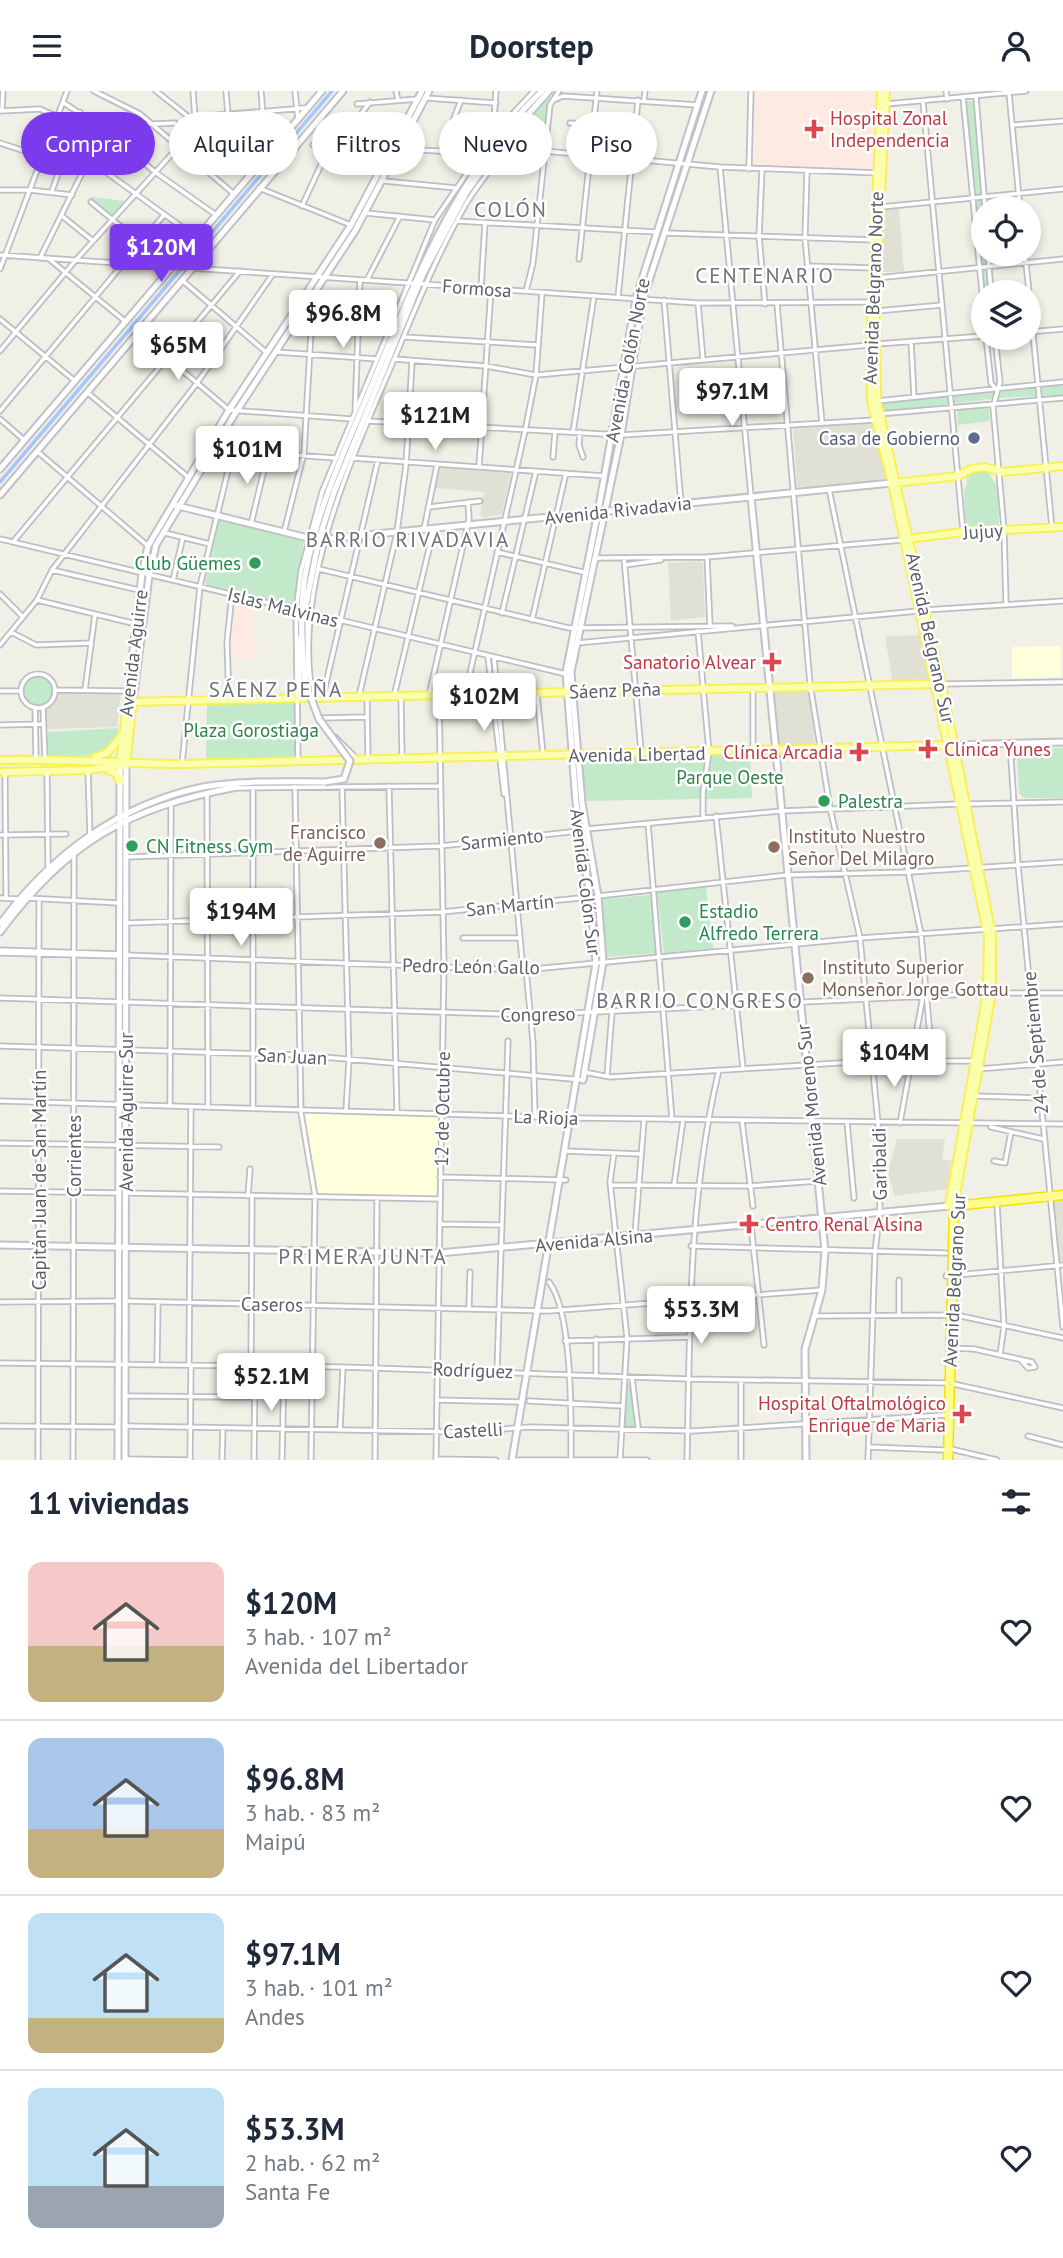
<!DOCTYPE html>
<html lang="es">
<head>
<meta charset="utf-8">
<style>
	body { margin:0; font-family:"PT Sans",sans-serif; background:#f2f2f3; color:#1f2937; height:100vh; display:flex; flex-direction:column; font-size:26px; white-space:nowrap }
	* { box-sizing:border-box; margin:0 }
	p { font-size:23px; color:#747a83 }
	.icon { flex:none; width:38px; height:38px; fill:none; stroke:currentColor; stroke-width:2; stroke-linecap:round; stroke-linejoin:round }
	.map { position:relative; height:1369px; overflow:hidden }
	.sheet { display:flex; flex-direction:column; background:#fff; flex:1 }
	.sheet>* { flex:none }
	.hud { position:absolute; left:21px; top:21px; width:700px; height:63px; display:flex; gap:14px }
	.tools { position:absolute; left:971px; top:105px; display:grid; gap:14px }
	.tools a { display:grid; place-items:center; width:70px; height:70px; border-radius:50%; background:#fff; box-shadow:0 4px 10px #0003; font-size:35px }
	.price { position:absolute; translate:-50% -60px; padding:0 16px; border-radius:7px; background:#fff; color:#222; font-size:23px; line-height:46px; filter:drop-shadow(0 2px 4px #0008) }
	.price::after { content:''; position:absolute; left:50%; top:42px; width:21px; height:16px; margin-left:-10px; background:inherit; clip-path:polygon(0 0,100% 0,50% 100%) }
	.price.current { background:#7c3aed; color:#fff }
	ul { padding:0; list-style:none }
	li { display:flex; align-items:center; gap:21px; height:175px; padding:0 28px }
	li+li { border-top:2px solid #e0e1e3 }
	li span { display:grid; place-items:center; flex:none; width:196px; height:140px; border-radius:14px; color:#555 }
	li>.icon { margin-inline-start:auto }
	span .icon { width:84px; height:84px; fill:#fffc; stroke-width:1 }
	li b { font-size:30px }
	h2 { display:flex; justify-content:space-between; align-items:center; height:84px; padding:0 28px; font-size:30px }
	.pill { padding:0 24px; border-radius:32px; background:#fff; box-shadow:0 4px 10px #0003; font-size:24px; line-height:63px }
	.pill.current { background:#7c3aed; color:#fff }
	header { display:flex; justify-content:space-between; align-items:center; height:91px; padding:0 28px; background:#fff; font-size:32px; font-weight:700 }
	.map>svg:first-child { display:block }
</style>
</head>
<body>
<header><svg class="icon" aria-label="menu" viewBox="0 0 24 24"><path d="M4 6h16M4 12h16M4 18h16"/></svg>Doorstep<svg class="icon" aria-label="person" viewBox="0 0 24 24"><circle cx="12" cy="8" r="4"/><path d="M4 21q1-7 8-7t8 7"/></svg></header>
<div class="map">
<svg width="1063" height="1369" viewBox="0 0 1063 1369">
	<rect width="100%" height="100%" fill="#f0f0e6"/>
	<path fill="#ffffdc" d="M1061,555V586L1012,587V556Z
		M301,1019L442,1023L439,1108L315,1105Z"/>
	<path fill="#e0e0d4" d="M899,117L904,181H880L883,118Z
		M871,332L889,389L797,397L793,338Z
		M440,375L511,380L502,423L483,427L480,423L484,401L435,397Z
		M700,470L703,473L705,526L671,530L668,472Z
		M922,544L932,588L892,589L885,545Z
		M809,598L815,654L779,655L774,600Z
		M57,602H121L117,636L47,638L46,618Z
		M897,1048H945L942,1068L952,1070L947,1098L894,1105L891,1089L886,1088Z
		M1063,1107V1170L1058,1171L1052,1108Z"/>
	<path fill="#fdebe2" d="M753,0H878L875,80L750,77Z
		M232,507L253,510L255,567L229,568Z"/>
	<path fill="#c1e9ca" d="M550,4L542,55L503,58Z
		M965,10H975L984,163H986L989,201H984Z
		M92,106L126,110L112,126L90,107Z
		M1063,294V304L1000,307L883,321L882,311Z
		M989,315L990,330L958,334L957,318Z
		M972,380H987L998,396L999,435L969,437L965,434L964,399L967,394V384Z
		M219,429L304,450L293,515L205,493Z
		M23 600a15 15 0 1 1 30 0a15 15 0 1 1-30 0Z
		M295,611V666L206,668L207,612Z
		M118,637C118,672 72,664 48,665V641Z
		M1024,657H1063V707H1024L1019,702L1017,664Z
		M707,662L700,708L583,710L580,665Z
		M750,662L752,707L705,708L712,664Z
		M706,796L713,857L664,863L657,801Z
		M651,804L657,862L606,866L602,808Z
		M630,1290L635,1335H624L627,1294Z"/>
	<g fill="none" stroke-linecap="round" stroke-linejoin="round">
		<path stroke="#a7c5ff" stroke-width="2" d="M422,9L426,0
			M349,144L363,119
			M201,374L227,327L311,202
			M178,413L184,402
			M134,575L147,473L152,455L175,417
			M122,712L123,719
			M123,733V763
			M121,1369L123,926"/>
		<path stroke="#a7c5ff" stroke-width="3.5" d="M0,391L332,0"/>
		<defs>
			<path id="street" d="M94,0L140,23L234,103
				M156,0L254,78
				M193,0L195,27
				M226,0L228,25
				M295,0L298,28
				M396,0L398,9
				M946,0L947,8
				M1009,2L1020,117
				M976,5L985,117
				M963,6L984,222
				M426,7L496,12
				M554,9L563,5L698,14
				M644,10L645,0
				M923,10L963,440
				M64,12L104,38L155,81L216,124
				M357,13L418,8
				M886,13L1026,0
				M0,20L40,18L58,26
				M2,20L3,0
				M195,26L305,17
				M570,32L634,38
				M1013,34L1063,30
				M52,42L197,147
				M493,43L496,0
				M0,52L43,66
				M313,54L326,63
				M337,55L347,59L390,58
				M398,58L481,62
				M441,61L461,9
				M503,61L544,60L720,76L879,82
				M238,64C261,41 265,33 261,0
				M720,76L751,405
				M749,78L751,0
				M762,79L759,145L765,213
				M807,80L805,147L822,332
				M384,90L456,97
				M259,97L351,134
				M0,99H30L72,104
				M52,100L80,21
				M91,111L141,152
				M302,115L326,63L337,55L370,11
				M881,116L1063,98
				M366,122L435,129
				M62,125L93,150
				M457,130L657,141
				M665,142L874,149
				M988,163L991,201
				M1025,163L1029,201
				M0,164L698,212L871,211
				M40,167L104,38L110,35L175,32
				M49,168L126,231
				M579,168L597,0
				M807,175L875,177
				M0,178L67,0
				M877,187L1063,168
				M367,189L400,125
				M183,190L267,262
				M481,197L485,132
				M526,200L533,172L550,14L559,0
				M1029,202L1052,437
				M618,206L638,9
				M664,209L681,413
				M698,212L703,269
				M777,213L810,593L830,717L860,847L878,1032L880,1121L875,1160L868,1369
				M877,220L942,214
				M0,228L75,290
				M1029,241L1063,238
				M138,242L229,319L352,328
				M404,246L538,254
				M986,247L991,292L996,298
				M995,247L1000,291L993,316L1004,438L1006,512
				M911,250L914,306
				M877,253L984,245
				M0,260L75,170L199,33
				M276,261L377,268
				M394,268L486,275L536,284L870,254
				M88,302L188,386
				M877,310L1063,291
				M0,320L164,124
				M355,322L360,189
				M879,323L1063,307
				M0,328L24,349
				M368,330L621,344L875,329
				M573,341L594,205
				M580,341L579,354L583,366
				M215,358L335,367
				M38,361L148,455
				M553,366L555,341
				M352,367L604,385
				M479,376L491,198
				M829,398L921,843L932,968
				M429,416L480,410
				M251,433L268,362
				M424,438L437,374
				M284,441L304,362L313,206
				M165,442L210,453
				M0,448L566,583
				M13,451L240,180
				M497,461L587,482
				M707,466L710,535
				M595,467L707,466L903,449
				M624,467L641,660
				M625,474L661,469
				M319,478L569,537L732,535
				M52,479L139,499
				M173,489L183,446
				M0,503L23,526
				M37,509L136,533
				M925,519L1063,510
				M307,520L308,586
				M502,522L536,380
				M532,529L566,382
				M698,540L709,661L703,701V726
				M11,541L36,554L91,552
				M300,546V590L304,607
				M577,552L918,520
				M0,554L37,509L52,479L197,292L273,183
				M488,566L504,703
				M494,567L523,879
				M21 600a17 17 0 1 1 34 0a17 17 0 1 1-34 0Z
				M943,593L1063,591
				M55,599L128,600
				M85,599L95,523
				M0,600H21
				M537,603L543,663
				M429,604L469,428L468,411
				M465,604L525,340L536,284L542,202
				M323,605L378,369
				M359,605L397,441L406,374L412,271
				M394,605L434,437
				M313,606C292,500 349,373 390,278C413,223 436,165 466,113C477,95 491,78 504,61
				M367,606L368,667
				M401,606L402,667
				M229,609L227,551L232,503
				M35,616L36,668
				M43,616L45,668
				M321,627L367,626
				M0,634L43,633
				M335,646L357,668
				M1010,653L1018,774L1063,1236
				M753,659V598
				M1013,666L1023,654
				M298,669L296,520L301,480L322,401L435,129L493,44L534,0
				M182,673L200,495L233,359
				M88,679L90,745
				M47,680L48,776
				M5,681L6,807
				M389,695L397,1022
				M295,696L301,1022L315,1105L311,1369
				M342,696L349,969L346,1019
				M235,697L440,695
				M207,704L208,1016
				M967,713L1063,711
				M716,725L743,977
				M648,732L672,1029
				M587,738L781,720L959,713
				M0,744L66,743
				M126,766L440,755L579,740
				M598,805L787,784L910,781L1063,771
				M0,807L18,808
				M27,807L119,812
				M128,832L442,821L590,806
				M463,847H519
				M0,859L120,863
				M0,862L119,865
				M126,864L523,879L860,847L1063,833
				M526,879L533,951L535,1026
				M0,907L531,924L992,902H1063
				M0,955L301,964L583,989
				M978,978L1063,971
				M584,981L610,986L871,970H974
				M607,985L612,921
				M974,1005L1040,1007
				M0,1010L576,1027L1063,1033
				M170,1015L171,713
				M253,1017V697
				M742,1030L753,1115
				M847,1031L854,1107
				M900,1032L923,905
				M991,1036L1043,1048
				M0,1052L219,1056
				M565,1060L640,1063
				M614,1062L610,1091L627,1247L620,1369
				M994,1070L1005,1072L1011,1041
				M440,1086L566,1089
				M611,1094L750,1095L818,1090
				M674,1094L683,1029
				M0,1100L119,1102
				M127,1102L439,1108
				M248,1105L250,1078
				M997,1112L1004,1235L1000,1264
				M440,1133L501,1134
				M751,1134L764,1254
				M635,1143L644,1029
				M691,1155L946,1162
				M946,1185L1063,1174
				M549,1191C573,1222 571,1328 571,1369
				M125,1210L548,1220L822,1199
				M0,1211L118,1210
				M469,1217L470,1181
				M899,1224V1189
				M815,1225L956,1224L1063,1247
				M596,1248V1285
				M565,1250L689,1246
				M950,1257L974,1258L1032,1271L1035,1276L1028,1277L1020,1268
				M0,1272L343,1276L689,1288L949,1292L1063,1317
				M157,1273L158,1211
				M189,1273L191,1016
				M251,1274L252,1105
				M497,1280L508,950
				M632,1287L638,1336
				M126,1305L255,1306
				M437,1309L522,1311
				M529,1310L622,1315
				M0,1335L117,1336
				M125,1335L458,1341L531,1336L692,1340L944,1324
				M340,1339L343,1276
				M1028,1345L1063,1354
				M869,1356L944,1359
				M951,1358L997,1369
				M125,1368L189,1369
				M436,1368L496,1369
				M38,1369L39,809
				M73,1369L74,763
				M190,1369L191,1274
				M222,1369L223,1337
				M254,1369L255,1274
				M282,1369L284,1275
				M375,1369L377,1107
				M436,1369L444,875L439,605
				M516,1369H647
				M687,1369C690,1238 688,1108 719,979
				M741,1369V1289"/>
			<path id="secondary" d="M0,378L322,0
				M0,404L343,0
				M751,406L825,1160L822,1199L805,1258L806,1369
				M174,414L304,446L325,448L892,392
				M305,518L319,448L334,401L423,183L466,102L498,57L549,0
				M305,591C302,555 299,516 306,480C317,418 345,359 369,301C414,193 455,83 542,0
				M133,610L149,485L156,454L236,321L355,140L429,0
				M127,611L142,483L148,455L229,319L351,134L422,0
				M953,654L1063,651
				M0,833C50,765 119,713 203,696C242,689 285,691 325,691
				M0,841C67,751 127,717 237,696
				M583,989L603,871L598,805L582,712L571,581L621,344L643,208L711,0
				M0,1154L439,1162L950,1115
				M118,1369L120,675
				M125,1369L126,673
				M512,1369L596,872L590,806L576,712L566,581L598,421L636,207L702,0"/>
			<path id="primary" d="M881,0L870,254L871,310L892,392L988,845L987,902L949,1115
				M876,204L886,0
				M876,215L877,310L942,593L992,843V902L954,1115
				M894,392L958,385L971,378L984,376L1003,381L1063,375
				M908,448L963,441L1063,436
				M95,666L107,662L121,646
				M0,669C61,667 121,673 182,673L949,654
				M126,673L133,610
				M120,675L127,611L938,593
				M107,678L116,683L120,690
				M0,681L88,679L124,674"/>
			<path id="highway" d="M948,1369L954,1115L1063,1104"/>
		</defs>
		<use href="#street" stroke="#bdbec5" stroke-width="7"/>
		<use href="#secondary" stroke="#c0c1c9" stroke-width="9"/>
		<use href="#primary" stroke="#f8f057" stroke-width="10"/>
		<use href="#highway" stroke="#f6e100" stroke-width="11"/>
		<use href="#street" stroke="#fff" stroke-width="3.5"/>
		<use href="#secondary" stroke="#fff" stroke-width="5"/>
		<use href="#primary" stroke="#faffac" stroke-width="6"/>
		<use href="#highway" stroke="#fffc8e" stroke-width="8"/>
		<defs>
			<path id="secondary-bridge" d="M305,591L319,628L350,670L344,688L325,691"/>
		</defs>
		<use href="#secondary-bridge" stroke="#c0c1c9" stroke-width="9" stroke-linecap="butt"/>
		<use href="#secondary-bridge" stroke="#fff" stroke-width="5"/>
	</g>
	<g fill="#e0444e" stroke="#fff" stroke-width="2.5">
		<path d="M810.5 27.5h7v7h7v7h-7v7h-7v-7h-7v-7h7z"/>
		<path d="M768.5 560.5h7v7h7v7h-7v7h-7v-7h-7v-7h7z"/>
		<path d="M924.5 647.5h7v7h7v7h-7v7h-7v-7h-7v-7h7z"/>
		<path d="M855.5 650.5h7v7h7v7h-7v7h-7v-7h-7v-7h7z"/>
		<path d="M745.5 1122.5h7v7h7v7h-7v7h-7v-7h-7v-7h7z"/>
		<path d="M958.5 1312.5h7v7h7v7h-7v7h-7v-7h-7v-7h7z"/>
	</g>
	<circle fill="#5c6f8a" stroke="#fff" stroke-width="2.5" cx="974" cy="347" r="7"/>
	<g fill="#2e9e5b" stroke="#fff" stroke-width="2.5">
		<circle cx="255" cy="472" r="7"/>
		<circle cx="824" cy="710" r="7"/>
		<circle cx="132" cy="755" r="7"/>
		<circle cx="685" cy="831" r="7"/>
	</g>
	<g fill="#8d6e63" stroke="#fff" stroke-width="2.5">
		<circle cx="380" cy="752" r="7"/>
		<circle cx="774" cy="756" r="7"/>
		<circle cx="808" cy="887" r="7"/>
	</g>
	<g text-anchor="middle" dominant-baseline="central" stroke-width="5" stroke-linejoin="round" paint-order="stroke">
		<g font-size="19" fill="#be3a42" stroke="#fff" text-anchor="start">
			<text x="830" y="27">Hospital Zonal<tspan x="830" dy="22">Independencia</tspan></text>
			<text x="756" y="571" text-anchor="end">Sanatorio Alvear</text>
			<text x="944" y="658">Clínica Yunes</text>
			<text x="843" y="661" text-anchor="end">Clínica Arcadia</text>
			<text x="765" y="1133">Centro Renal Alsina</text>
			<text x="946" y="1312" text-anchor="end">Hospital Oftalmológico<tspan x="946" dy="22">Enrique de Maria</tspan></text>
		</g>
		<g font-size="19" fill="#5d5f67" stroke="#fff">
			<text transform="translate(477 197) rotate(4)">Formosa</text>
			<text transform="translate(873 197) rotate(-88)">Avenida Belgrano Norte</text>
			<text transform="translate(627 269) rotate(-79)">Avenida Colón Norte</text>
			<text transform="translate(618 419) rotate(-6)">Avenida Rivadavia</text>
			<text transform="translate(983 440) rotate(-4)">Jujuy</text>
			<text transform="translate(283 516) rotate(14)">Islas Malvinas</text>
			<text transform="translate(931 547) rotate(78)">Avenida Belgrano Sur</text>
			<text transform="translate(133 562) rotate(-83)">Avenida Aguirre</text>
			<text transform="translate(615 599) rotate(-2)">Sáenz Peña</text>
			<text transform="translate(637 663) rotate(-1)">Avenida Libertad</text>
			<text transform="translate(502 748) rotate(-6)">Sarmiento</text>
			<text transform="translate(586 791) rotate(83)">Avenida Colón Sur</text>
			<text transform="translate(510 814) rotate(-6)">San Martín</text>
			<text transform="translate(471 875) rotate(1)">Pedro León Gallo</text>
			<text transform="translate(538 923) rotate(-1)">Congreso</text>
			<text transform="translate(1035 952) rotate(-95)">24 de Septiembre</text>
			<text transform="translate(292 965) rotate(3)">San Juan</text>
			<text transform="translate(811 1014) rotate(-96)">Avenida Moreno Sur</text>
			<text transform="translate(442 1018) rotate(-89)">12 de Octubre</text>
			<text transform="translate(126 1021) rotate(-90)">Avenida Aguirre Sur</text>
			<text transform="translate(546 1026) rotate(2)">La Rioja</text>
			<text transform="translate(74 1065) rotate(-90)">Corrientes</text>
			<text transform="translate(879 1073) rotate(-91)">Garibaldi</text>
			<text transform="translate(39 1089) rotate(-90)">Capitán Juan de San Martín</text>
			<text transform="translate(594 1149) rotate(-5)">Avenida Alsina</text>
			<text transform="translate(954 1189) rotate(-87)">Avenida Belgrano Sur</text>
			<text transform="translate(272 1213) rotate(1)">Caseros</text>
			<text transform="translate(473 1279) rotate(2)">Rodríguez</text>
			<text transform="translate(473 1339) rotate(-3)">Castelli</text>
		</g>
		<g font-size="19" fill="#4e5e75" stroke="#fff" text-anchor="end">
			<text x="960" y="347">Casa de Gobierno</text>
		</g>
		<g font-size="19" fill="#27864d" stroke="#fff" text-anchor="start">
			<text x="241" y="472" text-anchor="end">Club Güemes</text>
			<text x="838" y="710">Palestra</text>
			<text x="146" y="755">CN Fitness Gym</text>
			<text x="699" y="820">Estadio<tspan x="699" dy="22">Alfredo Terrera</tspan></text>
		</g>
		<g font-size="19" fill="#308347" stroke="#fff">
			<text x="251" y="639">Plaza Gorostiaga</text>
			<text x="730" y="686">Parque Oeste</text>
		</g>
		<g font-size="19" fill="#785e54" stroke="#fff" text-anchor="start">
			<text x="366" y="741" text-anchor="end">Francisco<tspan x="366" dy="22">de Aguirre</tspan></text>
			<text x="788" y="745">Instituto Nuestro<tspan x="788" dy="22">Señor Del Milagro</tspan></text>
			<text x="822" y="876">Instituto Superior<tspan x="822" dy="22">Monseñor Jorge Gottau</tspan></text>
		</g>
		<g font-size="21" letter-spacing="2" fill="#6e7179" stroke="#fff">
			<text x="511" y="118">COLÓN</text>
			<text x="765" y="184">CENTENARIO</text>
			<text x="408" y="448">BARRIO RIVADAVIA</text>
			<text x="276" y="598">SÁENZ PEÑA</text>
			<text x="700" y="909">BARRIO CONGRESO</text>
			<text x="363" y="1165">PRIMERA JUNTA</text>
		</g>
	</g>
</svg>
<div class="tools">
<a><svg class="icon" aria-label="locate" viewBox="0 0 24 24"><circle cx="12" cy="12" r="6"/><path d="M12 2v4M12 18v4M2 12h4M18 12h4"/></svg></a>
<a><svg class="icon" aria-label="layers" viewBox="0 0 24 24"><path d="M12 4l9 5-9 5-9-5zM3 14l9 5 9-5"/></svg></a>
</div>
<b class="price current" style="left:161px;top:193px">$120M</b>
<b class="price" style="left:343px;top:259px">$96.8M</b>
<b class="price" style="left:178px;top:291px">$65M</b>
<b class="price" style="left:732px;top:337px">$97.1M</b>
<b class="price" style="left:435px;top:361px">$121M</b>
<b class="price" style="left:247px;top:395px">$101M</b>
<b class="price" style="left:484px;top:642px">$102M</b>
<b class="price" style="left:241px;top:857px">$194M</b>
<b class="price" style="left:894px;top:998px">$104M</b>
<b class="price" style="left:701px;top:1255px">$53.3M</b>
<b class="price" style="left:271px;top:1322px">$52.1M</b>
<div class="hud">
<a class="pill current">Comprar</a>
<a class="pill">Alquilar</a>
<a class="pill">Filtros</a>
<a class="pill">Nuevo</a>
<a class="pill">Piso</a>
</div>
</div>
<section class="sheet">
<h2>11 viviendas<svg class="icon" aria-label="filters" viewBox="0 0 24 24"><path d="M4 7h16M4 17h16"/><circle cx="9" cy="7" r="2"/><circle cx="15" cy="17" r="2"/></svg></h2>
<ul>
<li><span style="background:linear-gradient(#f6c9c9 60%,#c2b280 0)"><svg class="icon" aria-label="home" viewBox="0 0 24 24"><path d="M3 11l9-7 9 7M6 9v11h12V9"/></svg></span><div><b>$120M</b><p>3 hab. · 107 m²</p><p>Avenida del Libertador</p></div><svg class="icon" aria-label="heart" viewBox="0 0 24 24"><path d="M12 20l-8-8c-3-5 5-10 8-4 3-6 11-1 8 4z"/></svg></li>
<li><span style="background:linear-gradient(#a9c7e8 65%,#c2b280 0)"><svg class="icon" aria-label="home" viewBox="0 0 24 24"><path d="M3 11l9-7 9 7M6 9v11h12V9"/></svg></span><div><b>$96.8M</b><p>3 hab. · 83 m²</p><p>Maipú</p></div><svg class="icon" aria-label="heart" viewBox="0 0 24 24"><path d="M12 20l-8-8c-3-5 5-10 8-4 3-6 11-1 8 4z"/></svg></li>
<li><span style="background:linear-gradient(#bfe0f5 75%,#c2b280 0)"><svg class="icon" aria-label="home" viewBox="0 0 24 24"><path d="M3 11l9-7 9 7M6 9v11h12V9"/></svg></span><div><b>$97.1M</b><p>3 hab. · 101 m²</p><p>Andes</p></div><svg class="icon" aria-label="heart" viewBox="0 0 24 24"><path d="M12 20l-8-8c-3-5 5-10 8-4 3-6 11-1 8 4z"/></svg></li>
<li><span style="background:linear-gradient(#bfe0f5 70%,#9aa5b1 0)"><svg class="icon" aria-label="home" viewBox="0 0 24 24"><path d="M3 11l9-7 9 7M6 9v11h12V9"/></svg></span><div><b>$53.3M</b><p>2 hab. · 62 m²</p><p>Santa Fe</p></div><svg class="icon" aria-label="heart" viewBox="0 0 24 24"><path d="M12 20l-8-8c-3-5 5-10 8-4 3-6 11-1 8 4z"/></svg></li>
</ul>
</section>
</body>
</html>
